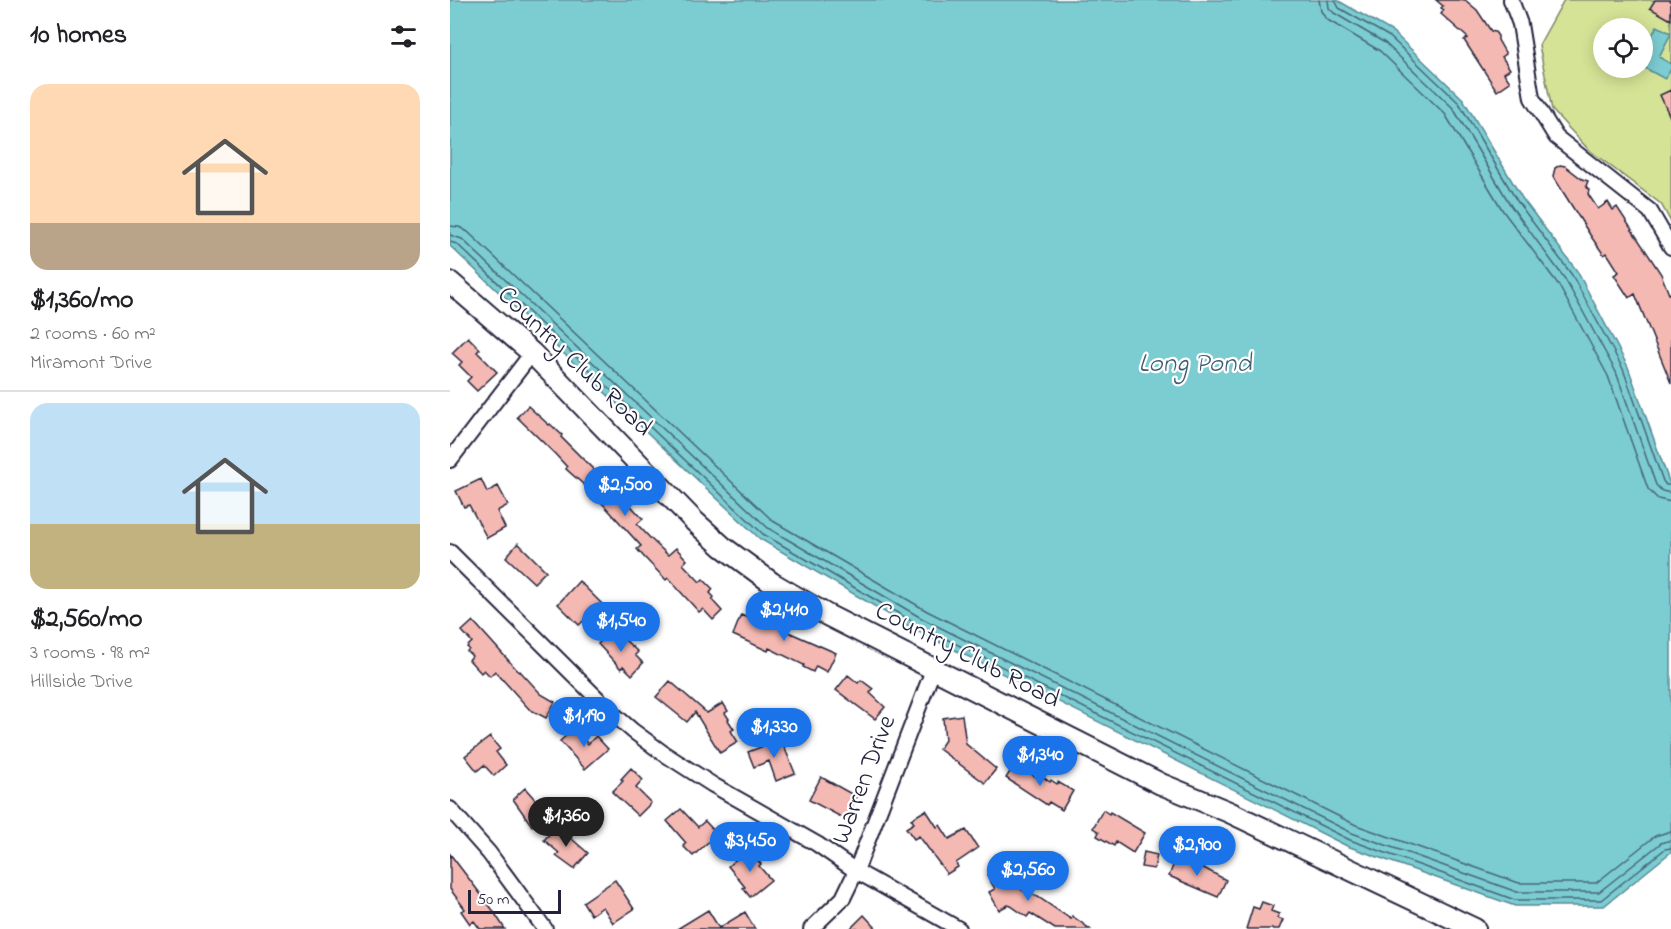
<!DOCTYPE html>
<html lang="en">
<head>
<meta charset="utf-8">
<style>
	body { margin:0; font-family:"Indie Flower",sans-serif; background:#f6f6f6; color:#202124; height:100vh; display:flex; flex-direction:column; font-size:22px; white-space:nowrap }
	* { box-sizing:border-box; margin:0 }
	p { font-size:20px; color:#757577 }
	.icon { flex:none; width:33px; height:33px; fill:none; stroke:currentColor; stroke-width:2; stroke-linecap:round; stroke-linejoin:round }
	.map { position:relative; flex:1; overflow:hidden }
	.details { display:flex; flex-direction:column; background:#fff; width:450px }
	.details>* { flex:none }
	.controls { position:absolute; left:1143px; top:18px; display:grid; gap:12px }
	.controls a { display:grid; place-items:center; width:60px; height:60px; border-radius:50%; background:#fff; box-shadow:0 3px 15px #0003; font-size:30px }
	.scale { position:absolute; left:18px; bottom:15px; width:93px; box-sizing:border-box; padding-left:6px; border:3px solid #22223b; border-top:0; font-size:16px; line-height:21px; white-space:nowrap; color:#22223b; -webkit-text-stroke:4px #fff; paint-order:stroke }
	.price { position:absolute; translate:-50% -51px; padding:0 14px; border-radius:21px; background:#1a73e8; color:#fff; font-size:20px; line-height:39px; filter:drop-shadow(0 2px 3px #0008) }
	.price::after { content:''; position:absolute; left:50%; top:36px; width:18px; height:14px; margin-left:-9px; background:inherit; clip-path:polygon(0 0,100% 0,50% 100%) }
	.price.current { background:#222; color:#fff }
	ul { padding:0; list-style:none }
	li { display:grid; align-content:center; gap:12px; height:318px; padding:0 30px }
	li+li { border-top:2px solid #e0e0e0 }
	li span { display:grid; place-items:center; height:186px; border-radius:18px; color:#555 }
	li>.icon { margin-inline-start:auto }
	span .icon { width:108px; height:108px; fill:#fffc; stroke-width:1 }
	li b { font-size:26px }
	h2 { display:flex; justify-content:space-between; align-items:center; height:72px; padding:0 30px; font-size:26px }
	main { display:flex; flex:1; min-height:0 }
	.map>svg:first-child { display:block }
</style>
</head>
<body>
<main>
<section class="details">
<h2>10 homes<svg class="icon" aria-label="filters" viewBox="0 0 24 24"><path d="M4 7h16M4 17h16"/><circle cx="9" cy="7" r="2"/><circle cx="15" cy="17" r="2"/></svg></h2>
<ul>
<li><span style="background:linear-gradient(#ffd9b3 75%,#b9a48a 0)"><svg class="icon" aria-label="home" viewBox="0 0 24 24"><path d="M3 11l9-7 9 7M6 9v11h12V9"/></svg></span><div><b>$1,360/mo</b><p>2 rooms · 60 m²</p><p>Miramont Drive</p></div></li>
<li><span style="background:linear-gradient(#bfe0f5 65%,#c2b280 0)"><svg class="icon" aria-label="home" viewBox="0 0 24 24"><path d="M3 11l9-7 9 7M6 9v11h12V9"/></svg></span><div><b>$2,560/mo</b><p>3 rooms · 98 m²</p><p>Hillside Drive</p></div></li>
</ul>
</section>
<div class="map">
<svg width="1221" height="929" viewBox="0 0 1221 929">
	<rect width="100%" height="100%" fill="#fff"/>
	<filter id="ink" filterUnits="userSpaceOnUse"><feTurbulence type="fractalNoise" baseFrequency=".0167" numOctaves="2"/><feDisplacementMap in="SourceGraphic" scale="12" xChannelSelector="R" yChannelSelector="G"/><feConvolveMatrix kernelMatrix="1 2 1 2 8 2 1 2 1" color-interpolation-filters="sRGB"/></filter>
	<g filter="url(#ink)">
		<path fill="#d5e396" stroke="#7c8268" stroke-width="1.5" fill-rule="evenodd" d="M1114,0H1221V222L1211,204L1139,150L1102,110L1089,45ZM1154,28H1192V68H1154Z"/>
		<path fill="#7bcdd2" stroke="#578996" stroke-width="1.5" d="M0,0H887L943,32L1013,99L1072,198L1127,271L1178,367L1221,487V852L1154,906H1065L897,846L467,631L310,539L0,246Z
			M1207,26L1221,33L1209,57L1221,64V69L1215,79L1193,67V52Z"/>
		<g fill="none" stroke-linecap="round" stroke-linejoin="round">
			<path stroke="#466677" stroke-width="1.5" d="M869,0L871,11L876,19L930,51L995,114L1053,211L1108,284L1158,376L1198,489L1208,499L1221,502
				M878,0L879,8L884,13L935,43L1003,108L1061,206L1115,279L1166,372L1206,485L1212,491L1221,493
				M885,0L889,8L940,37L1009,103L1067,201L1122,275L1173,369L1213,481L1216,485H1221
				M0,226L9,227L18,232L323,521L477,611L906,825L1069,883H1146L1205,836L1221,831
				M0,235L12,239L318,528L473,619L902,833L1067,892H1149L1211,843L1221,840
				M0,242L7,244L313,534L470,626L900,840L1065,900H1151L1215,849L1221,848"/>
		</g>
		<path fill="#f5b9b3" stroke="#22223b" stroke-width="1.5" d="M986,0H1015L1027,10L1041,31L1045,32L1048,36V40L1056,54L1052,57L1060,69L1054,73L1060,82L1047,91L1014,40L1018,38L991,14L994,10L991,8L993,6Z
			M1205,0H1221V20L1200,8Z
			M1221,90V119L1210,95Z
			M1110,165L1115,166L1132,179L1138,181L1136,186L1139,190L1138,194L1148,209L1158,202L1163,210L1167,207L1211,274L1219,294L1221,293V383L1185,294L1179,298L1164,275L1169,272L1157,253L1154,255L1142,238L1103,176L1105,168Z
			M18,337L30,349L27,352L47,372L27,391L17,381L21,377L9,365L12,362L2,353Z
			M78,406L99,425L100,424L112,435L111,437L161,487L163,486L193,519L187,524L201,539L218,555L226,548L237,560L233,564L250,582L253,579L263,589L260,593L264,597L262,600L272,611L263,620L253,609L249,612L218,578L216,580L194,557L187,549L191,546L142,492L116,469L117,467L105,454L67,417Z
			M31,479L37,492L48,486L58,505L47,511L55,528L37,538L19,505L14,507L6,491Z
			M68,543L96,571L84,583L56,557Z
			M129,581L152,604L129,625L108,604Z
			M325,613L340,620L336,631L386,653L377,672L366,666L363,672L353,667L354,665L319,648L318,651L283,635L291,615L320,626Z
			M23,621L69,672L70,671L91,694L105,702L96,718L79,709L45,671L40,676L34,670L31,673L19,660L22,656L17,651L19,649L17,647L22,642L12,631Z
			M160,631L171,642L174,639L188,652L185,655L193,663L182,675L173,666L171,669L148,644Z
			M398,675L408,683L411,680L423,689L420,693L435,707L425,719L386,690Z
			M220,681L257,713L273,703L278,711L275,713L279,719L278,720L284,729L281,731L288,742L270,753L245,712L237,722L206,697Z
			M512,715L516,744L546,769L535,783L489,749L495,740L493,718Z
			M124,729L138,744L146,736L158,749L135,769L110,741Z
			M40,737L50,749L46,752L56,765L44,776L34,765L27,771L15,756Z
			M331,739L345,773L326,781L319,761L304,767L298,752Z
			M565,764L588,778L590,775L600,782L601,780L607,784L608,782L623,791L612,810L599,802L597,805L556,778Z
			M181,768L193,780L186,788L201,803L188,816L162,792L173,781L171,779Z
			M371,777L407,797L395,819L359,800Z
			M75,788L97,813L82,826L63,799Z
			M231,809L248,827L255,821L267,834L243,856L233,846L236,843L217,821Z
			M476,810L487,827L490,825L499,839L516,830L528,848L506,863L508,867L497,874L469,836L464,839L456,828L464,823L461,819Z
			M653,810L659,814L660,812L695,833L683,853L666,842L664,846L647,836L649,832L643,828Z
			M107,826L138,853L124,869L106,856L109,853L94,840Z
			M296,851L302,858L304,856L311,864L309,866L321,880L300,897L293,888L295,887L278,866Z
			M694,852L707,855L704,869L691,867Z
			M0,854L42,909L55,929H30L24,921L20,924L11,911L15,909L0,889Z
			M726,858L752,867L776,880L768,897L719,876Z
			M554,865L566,886L577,893L578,892L588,897L621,919L622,916L640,929H605L580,913L577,917L561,906L558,905L549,910L539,892L545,889L537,875Z
			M165,880L184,909L163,923L153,907L141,915L133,902Z
			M812,902L823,906L821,911L829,914L827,918L833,920L829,929H796L803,907L809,909Z
			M258,910L269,928L295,912L305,929H227Z
			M414,915L427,929H400Z"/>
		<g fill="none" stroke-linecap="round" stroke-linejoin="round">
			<defs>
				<path id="street" d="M1061,0L1070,24L1082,98L1106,137L1200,211L1221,247
					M0,460L82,353
					M0,552L160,711L183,731L213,753L263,785L367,844L406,871L509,929
					M0,809L39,853L95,929
					M361,929L393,898L406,871L483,670"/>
				<path id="secondary" d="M0,282L82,353L244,521L273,547L322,583L377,615L711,784L779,812L1025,929"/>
			</defs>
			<use href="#street" stroke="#22223b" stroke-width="18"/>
			<use href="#secondary" stroke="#22223b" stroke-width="24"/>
			<use href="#street" stroke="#fff" stroke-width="14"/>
			<use href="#secondary" stroke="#fff" stroke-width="20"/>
		</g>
	</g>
	<g text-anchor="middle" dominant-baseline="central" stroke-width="4.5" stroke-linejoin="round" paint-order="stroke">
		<g font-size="26" fill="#22223b" stroke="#fff">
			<text transform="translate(124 362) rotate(44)">Country Club Road</text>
			<text transform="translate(517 656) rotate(27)">Country Club Road</text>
			<text transform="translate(415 780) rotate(-69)">Warren Drive</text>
		</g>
		<g font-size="27" font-style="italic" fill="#415e70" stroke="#fff">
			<text x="745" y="364">Long Pond</text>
		</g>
	</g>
</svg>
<div class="controls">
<a><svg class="icon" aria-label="locate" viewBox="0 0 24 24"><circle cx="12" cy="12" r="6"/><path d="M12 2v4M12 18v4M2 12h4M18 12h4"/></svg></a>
</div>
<div class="scale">50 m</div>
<b class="price" style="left:175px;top:517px">$2,500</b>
<b class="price" style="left:334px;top:642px">$2,410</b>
<b class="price" style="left:171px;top:653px">$1,540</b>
<b class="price" style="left:134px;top:748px">$1,190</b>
<b class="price" style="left:324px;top:759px">$1,330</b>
<b class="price" style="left:590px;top:787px">$1,340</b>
<b class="price current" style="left:116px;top:848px">$1,360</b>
<b class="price" style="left:300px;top:873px">$3,450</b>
<b class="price" style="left:747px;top:877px">$2,900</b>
<b class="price" style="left:578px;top:902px">$2,560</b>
</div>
</main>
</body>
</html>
